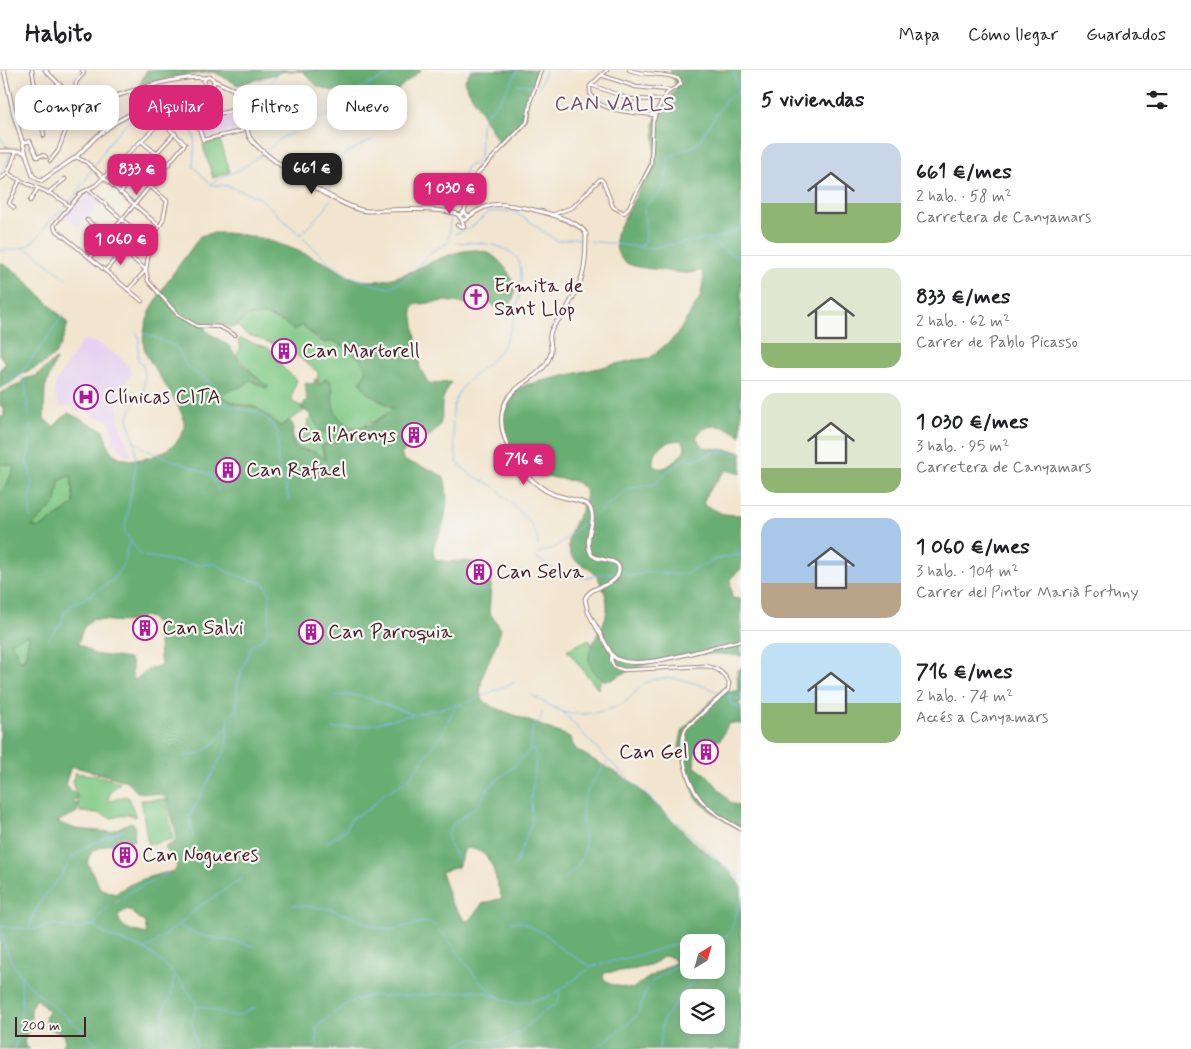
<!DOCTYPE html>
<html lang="es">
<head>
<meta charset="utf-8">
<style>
	body { margin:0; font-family:Mynerve,sans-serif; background:#f2f2f2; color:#202124; height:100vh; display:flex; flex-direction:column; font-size:19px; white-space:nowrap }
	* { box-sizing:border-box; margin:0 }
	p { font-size:16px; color:#757577 }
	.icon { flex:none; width:28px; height:28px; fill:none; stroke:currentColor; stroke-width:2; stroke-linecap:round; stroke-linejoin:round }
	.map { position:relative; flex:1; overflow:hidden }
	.details { display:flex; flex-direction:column; background:#fff; width:450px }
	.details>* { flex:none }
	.hud { position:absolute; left:15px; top:15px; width:475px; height:45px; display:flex; gap:10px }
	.needle { width:32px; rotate:37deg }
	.controls { position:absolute; left:680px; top:864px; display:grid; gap:10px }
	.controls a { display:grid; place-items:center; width:45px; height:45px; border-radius:10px; background:#fff; box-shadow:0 2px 12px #0003; font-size:25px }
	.scale { position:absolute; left:15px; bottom:12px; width:71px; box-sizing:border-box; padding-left:5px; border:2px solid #4a1f2b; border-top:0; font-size:14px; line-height:18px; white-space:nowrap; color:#4a1f2b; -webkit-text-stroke:4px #f6f6f2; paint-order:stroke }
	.price { position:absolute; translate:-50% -42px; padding:0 11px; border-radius:10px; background:#db2777; color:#fff; font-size:16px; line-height:32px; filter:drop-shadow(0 1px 2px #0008) }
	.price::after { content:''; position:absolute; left:50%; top:30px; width:15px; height:11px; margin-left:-8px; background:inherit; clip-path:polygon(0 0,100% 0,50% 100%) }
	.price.selected { background:#222; color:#fff }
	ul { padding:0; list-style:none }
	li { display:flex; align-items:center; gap:15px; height:125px; padding:0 20px }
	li+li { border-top:1px solid #e0e0e0 }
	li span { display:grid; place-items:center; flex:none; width:140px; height:100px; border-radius:15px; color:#555 }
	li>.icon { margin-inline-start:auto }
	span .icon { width:60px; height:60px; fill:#fffc; stroke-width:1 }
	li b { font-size:21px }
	h2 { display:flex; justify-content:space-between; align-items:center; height:60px; padding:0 20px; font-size:21px }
	.tag { padding:0 18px; border-radius:15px; background:#fff; box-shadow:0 2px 12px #0003; font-size:18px; line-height:45px }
	.tag.selected { background:#db2777; color:#fff }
	header { display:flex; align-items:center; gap:30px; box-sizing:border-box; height:70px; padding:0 25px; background:#fff; border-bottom:1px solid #e0e0e0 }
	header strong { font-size:24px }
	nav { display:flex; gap:28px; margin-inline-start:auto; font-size:18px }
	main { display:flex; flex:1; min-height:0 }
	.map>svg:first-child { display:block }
</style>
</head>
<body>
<header>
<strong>Habito</strong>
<nav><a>Mapa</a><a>Cómo llegar</a><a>Guardados</a></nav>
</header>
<main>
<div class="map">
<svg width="741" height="979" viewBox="0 0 741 979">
	<rect width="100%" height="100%" fill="#f6f6f2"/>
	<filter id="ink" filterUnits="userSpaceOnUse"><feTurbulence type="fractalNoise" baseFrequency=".02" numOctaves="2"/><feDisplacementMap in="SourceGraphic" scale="10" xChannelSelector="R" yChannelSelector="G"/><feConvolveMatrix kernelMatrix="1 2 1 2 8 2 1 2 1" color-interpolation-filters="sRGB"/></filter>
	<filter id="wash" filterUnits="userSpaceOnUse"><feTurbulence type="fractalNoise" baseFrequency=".0096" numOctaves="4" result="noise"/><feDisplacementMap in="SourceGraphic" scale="20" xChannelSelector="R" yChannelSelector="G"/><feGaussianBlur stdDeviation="1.12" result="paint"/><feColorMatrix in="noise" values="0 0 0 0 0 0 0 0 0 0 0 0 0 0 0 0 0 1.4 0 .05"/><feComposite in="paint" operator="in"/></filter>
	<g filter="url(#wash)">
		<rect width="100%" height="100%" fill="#f2e5cf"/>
		<path fill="#e6d2f0" d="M235,40L240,49V59L204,68L198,50Z
			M91,124L102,132L78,158L66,146L70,139Z
			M83,269L99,274L119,286L130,299L132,304L120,319L118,335V350L131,384L127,386L116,374H112L113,361L107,349L95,348L85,340L75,342L72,336L59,337L54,323L55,314Z"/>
		<path fill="#80c985" stroke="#657458" d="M220,70L230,102L213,108L203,75Z
			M265,245L298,259L302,255L318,270L327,273L333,270C347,277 361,287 367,301L361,314L367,323L393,339C372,354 346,372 332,337L333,319L330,310L325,309L321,314H318V302L288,279L246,264L237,256L246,246Z
			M241,269L266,277L277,283L283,298L297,310L293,321L292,332L301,336L304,341L280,356L256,337L237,334L221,326L222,323L243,316L251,310L259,315L268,316L264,314L236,286L241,277L238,270Z
			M312,346C319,365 330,359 339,369L323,375L321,377L326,390L315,382L298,379L291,371L305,366L308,350Z
			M0,394L15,395L7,415L0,424Z
			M71,405L74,434L40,458L32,456L56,433L59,411Z
			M27,565L29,566L27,583L21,592L11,572Z
			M589,569L603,600L598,619L567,580Z
			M75,703L95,705L121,712L111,721L107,732L125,726L129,728L136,747L128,744L112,748L98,743L80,742L73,711Z
			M166,729L173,769L148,775L141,730Z"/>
		<path fill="#68ad72" stroke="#59664e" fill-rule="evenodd" d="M147,0H421L375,38L338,56L332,50L345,37L336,22L317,16L303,1H285L238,15L214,2L178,6L139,15Z
			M471,0H538L528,26L525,49L500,75L464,12Z
			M670,0H741V366C726,356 708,349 696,367L703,377L741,382V404L726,400L707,423L703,434L723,444L741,445V499L730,509L732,528L741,529V586C692,580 655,586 611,610H604C568,586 608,565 607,536C607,525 600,508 592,501C583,493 571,493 569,478C566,454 589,442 585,418L574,411L524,403C505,376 484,330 529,314L633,290L650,288L676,266L700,228L704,207L701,200C687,206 675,202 661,200C637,196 613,200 616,164L652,95L655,81L654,52L677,17ZM680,370L685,375L684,382C675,389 666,404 653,396C651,380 665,371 680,370Z
			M213,163C255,162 292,177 329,195C339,200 349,208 360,210C402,218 435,180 476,180C504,180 532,231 500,241L477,221L472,223L469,234L445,231L414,235L412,240L420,298L429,314L451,312C448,318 442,328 442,334C441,345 444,351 436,360C426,372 410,372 401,385L405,391L432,400L444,407C449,424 447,446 440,463C435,472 431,478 435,489C456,497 477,481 492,506L489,542L501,559C496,583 477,603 481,628L491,636L565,665L571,668L573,675L577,680L633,713L695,773L728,800L741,816V979H59L65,972V966L47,957L45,947L48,941L37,929L31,936V952L24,972L26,977L30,979H0V424L7,415L15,396L0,394V347H4V337L0,336V323L20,314L24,309L36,306L56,289L45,318L44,348L53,357L68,343L103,360C105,366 107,376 111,381C129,403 189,380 184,351C182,337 155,301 147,286C129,251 182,194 200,166ZM265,245L280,250L294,260L302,255L324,273L333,271C347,277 361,287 367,301L360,311L367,323L391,336L393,339L369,356L350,357C320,337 341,318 327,308L319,315L316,308L313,314L305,313L307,329L301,338L311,345L320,360L339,370L322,376L326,390L315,382L298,379L292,374L293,355L290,351L280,356L256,337L237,334L221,326L222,323L243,316L251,310L267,319L268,316L264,314L240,292L229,276L205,260L207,254L217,253L234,258L246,246ZM71,405L74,434L40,458L32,456L56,433L59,411ZM144,546L151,548L158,558C159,570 159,582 161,596L150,598L135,610C128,604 136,595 129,589L94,584L78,573L83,559L92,549C110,550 129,556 144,546ZM27,565L29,566L25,589L21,591L11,572ZM71,696L127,711L137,722L162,725L167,728L177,767L173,773L165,777L177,796L175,801C154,805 133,810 115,824L100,818L87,792L92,781L109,774H123L134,770L135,755L131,752L110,762L76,759L57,752L77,742L78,735L73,731L79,727L65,715ZM465,778C495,779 493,805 502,828L482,834L470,850L466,851L451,833L441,802L458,797ZM128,839L145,853L147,864C136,861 119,860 118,845ZM689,872H716V900H689ZM664,886L671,887L676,892L654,904L632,919L610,914L603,908L604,903L636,899L655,893ZM689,928H716V955H689Z
			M0,192L19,204L68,253C58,288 55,288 24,303C15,308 10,315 0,318V299L6,293L0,286Z
			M741,597V632L738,633L741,636V654L729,653L720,670L705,672L695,683L694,696L709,707L730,732L741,737V760L719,747L697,730L679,677L682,662L689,653L722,620L731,622L738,620L737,601Z"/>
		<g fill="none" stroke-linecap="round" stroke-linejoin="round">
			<path stroke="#7cbaef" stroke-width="1" d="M733,0L738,21
				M178,4L179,0
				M275,7L277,0
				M517,14L533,16
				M539,17L546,0
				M252,29L266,19L281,0
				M173,42C199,52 195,73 193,96L211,115L229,116L260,128L331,194L347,205L371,214L389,218L406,209L431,182L449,172
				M0,67L8,79
				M266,81L283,67L310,56L316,49L346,40L359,19L398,0
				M0,106L6,98L10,83
				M211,113L244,97L262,84
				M330,122V114L334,110L333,108C333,85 354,79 372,70
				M452,140L467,96L474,94L480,87L481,57L484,46L500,30L518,0
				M455,164L470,158L489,142L511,141L525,148L557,171L575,168L583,170
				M300,165L326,138L330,130
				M448,169L451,145
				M705,169L735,186H741
				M590,171L649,178L725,166L741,158
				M456,173C472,171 506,173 517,188C529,207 512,266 499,282C487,298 466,307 457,326C448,345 455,373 457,393L471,405L495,417
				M22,178L33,182L68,210
				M639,178L646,171L644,136L661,123L665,112L669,87L697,74L725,31L741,20
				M0,181C8,180 18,180 26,176C38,171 43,157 52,149C60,142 69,133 76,124C97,95 124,30 169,41
				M136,262L139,267L138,290C149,298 143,311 144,324L133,335L128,347L135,376L136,396L124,462L141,485
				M144,263L177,277L186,296L210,312L222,332L233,337L257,342L268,349L278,363L277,389L289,430
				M20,304L25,314L29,348
				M0,319L23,301L65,243
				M31,356L27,368L31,374L26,392C36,411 29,427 31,448
				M134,371L146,380L211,405L218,420
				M498,419C511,439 537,448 538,475
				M596,444L628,419L655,414L669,400L686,388L694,390L716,382L741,384
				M554,478L590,448
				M537,483L552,479
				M145,486L198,495L216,494L228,502L264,514L270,524L268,560L266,566L251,577L243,597L237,615V639L229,647L226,679L189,747L193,767
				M536,488L546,494
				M548,496C557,503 578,509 590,507C599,505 604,501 613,504
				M622,501L627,505L633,506L648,502L681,505L714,490L741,484
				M48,569L62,553L64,542L76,532L86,528L112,511L125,492L127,478L132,471
				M741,607V622
				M727,624L741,630
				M531,625C541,630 551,637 561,641C577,648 607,642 622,634C634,627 638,614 652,610C675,604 698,615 720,622
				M729,625L731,634L741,639
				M334,626L360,625L412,644
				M739,629L741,623
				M468,632L515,612
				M563,642L604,686L671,748
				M332,659L369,655L455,635
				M184,686C207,685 215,673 228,656
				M675,751L741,810
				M328,772L345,760L352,748L369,739L384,724L409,709L443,662L456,635L462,634
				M460,792C455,785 447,774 448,764C451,751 467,745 475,738C482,732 483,725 488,719C498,707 522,693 529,680C532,674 531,664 533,657L539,652L543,641
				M514,798L532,752L531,729L537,685L531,678
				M562,811C603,777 574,767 585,727C588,715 601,702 608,691
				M115,834L130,822L168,803
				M293,835L331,839L379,858L389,860L424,852L432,853L446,867L480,912L499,927
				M511,852H522L549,866L556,875L591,897
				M94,855L101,844L109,837
				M0,856L34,860L54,854L76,859L94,855C106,870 129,870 145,880C164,890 188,918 197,936L192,951L197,979
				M179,856C202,870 229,868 254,876
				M1,858C10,922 66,937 101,979
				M29,859C35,838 43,825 58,810C64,803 67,794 73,787C87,774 107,767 124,760
				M730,862L741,830
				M707,872L728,865
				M145,880L181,853L197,838L243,808
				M199,936C211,937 225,946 234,946C242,946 247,939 256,938
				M160,975L164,955L162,951L165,936L171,927L174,906
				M15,979L22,941L21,906
				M317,979L316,960L319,955L348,933L368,926H412L473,921L487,923L516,934L545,928L560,920
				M382,979L402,976L415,979
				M451,979L471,968C508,976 515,967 540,944C552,933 559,941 560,920L593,896L644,884L678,873H689
				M592,979C606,972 623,959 635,947C641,941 641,934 644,926C648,910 672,895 689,895
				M659,979L663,950L682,924L697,908V903"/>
		</g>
	</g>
	<g filter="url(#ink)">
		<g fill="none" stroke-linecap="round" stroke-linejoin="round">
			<defs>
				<path id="minor" d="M32,0L44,66
					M607,0L590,16C586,42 638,43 655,45
					M601,5L636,17L670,20
					M591,15L630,29L662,30
					M75,30L76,12L84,3L82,0
					M180,32L191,40L196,49L244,38
					M180,32L191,27
					M196,49L203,70L242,61L241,49L236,39
					M43,59L67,44
					M141,71L169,94
					M23,73L30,71L37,87L43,85L46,87
					M76,87L86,92L159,156
					M50,91L58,81L69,52L58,14
					M121,91L167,131L163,150L150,174L146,200L148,211L178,245L197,256L220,257L235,265
					M8,103C26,117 51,119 69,136
					M0,109L8,103L16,82
					M89,120L150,174
					M48,123L65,109
					M120,123L175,63
					M30,131L38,118
					M14,138L9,133L19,112
					M464,142L476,105L527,52L531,29L541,0
					M552,145L573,137L600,109L603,111L613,137L624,143L628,139L651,95L653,52L657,40L667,23L681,14L679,9C664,2 645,6 629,0
					M87,150L146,200
					M457,155L464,157L462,150
					M90,188L185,74L161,51
					M105,201L122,181
					M128,220L145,201
					M142,231L55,159L54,155L81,123L96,115L179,34L183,26
					M612,585L611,590L614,597L624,600L704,596C716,597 724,602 729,613L728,620L686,658C677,677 687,714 701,730C711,742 726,751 741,759"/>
				<path id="tertiary" d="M4,0L14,45L33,106L41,111L76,87L97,66L116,52L166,25L195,26L209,17
					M45,0L75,30L88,35C118,26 175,4 205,8
					M204 12a5 5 0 1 1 10 0a5 5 0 1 1-10 0Z
					M213,10L237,21C241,29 244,37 246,46C248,54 246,62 250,68C262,87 348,143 369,141C387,140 444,137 459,145
					M0,81H21L26,84
					M468,146L464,142L459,146L461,149L466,150C470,144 483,137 492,135C510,132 578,147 586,164C586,199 584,209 566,240C562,247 554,253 551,261C546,271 557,276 546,294C537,308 519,313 509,327C490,352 512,394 533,411C541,418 550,424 559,426C569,429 580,430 588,435C600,449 582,467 591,484C596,493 625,486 618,504C613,518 591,514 585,529L588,542L612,585C630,607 715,574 741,571"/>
			</defs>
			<use href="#minor" stroke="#9e827d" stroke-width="4.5"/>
			<use href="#tertiary" stroke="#9e827d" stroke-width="5"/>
			<use href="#minor" stroke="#fff" stroke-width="2.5"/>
			<use href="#tertiary" stroke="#fff" stroke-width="3"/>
		</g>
	</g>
	<defs>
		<symbol id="church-ring" viewBox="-11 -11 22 22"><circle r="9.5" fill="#f6f6f2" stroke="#b5179e" stroke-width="1.5"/><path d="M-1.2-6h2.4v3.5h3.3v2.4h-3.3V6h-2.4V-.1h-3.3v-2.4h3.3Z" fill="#b5179e"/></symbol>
		<symbol id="building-ring" viewBox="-11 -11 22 22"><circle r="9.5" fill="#f6f6f2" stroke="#b5179e" stroke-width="1.5"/><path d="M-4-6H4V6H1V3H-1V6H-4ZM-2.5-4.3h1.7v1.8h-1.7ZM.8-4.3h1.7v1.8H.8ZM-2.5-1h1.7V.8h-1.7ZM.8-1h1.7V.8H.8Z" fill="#b5179e"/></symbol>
		<symbol id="hospital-ring" viewBox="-11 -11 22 22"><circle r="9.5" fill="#f6f6f2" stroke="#b5179e" stroke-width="1.5"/><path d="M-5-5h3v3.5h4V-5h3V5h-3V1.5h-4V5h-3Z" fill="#b5179e"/></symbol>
	</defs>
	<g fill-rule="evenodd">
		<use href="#church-ring" x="462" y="213" width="28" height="28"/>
		<use href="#building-ring" x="270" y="267" width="28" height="28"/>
		<use href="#hospital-ring" x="72" y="313" width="28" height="28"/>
		<use href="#building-ring" x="400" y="351" width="28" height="28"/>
		<use href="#building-ring" x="214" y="386" width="28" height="28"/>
		<use href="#building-ring" x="465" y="488" width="28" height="28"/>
		<use href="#building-ring" x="131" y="544" width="28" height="28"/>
		<use href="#building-ring" x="297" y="548" width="28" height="28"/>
		<use href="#building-ring" x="692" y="668" width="28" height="28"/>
		<use href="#building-ring" x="111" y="771" width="28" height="28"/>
	</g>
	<g text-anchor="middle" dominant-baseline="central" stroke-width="4.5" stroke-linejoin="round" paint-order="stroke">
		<g font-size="20" fill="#4a1f2b" stroke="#f6f6f2" text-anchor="start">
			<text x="494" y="216">Ermita de<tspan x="494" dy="23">Sant Llop</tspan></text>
			<text x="302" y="281">Can Martorell</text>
			<text x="104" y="327">Clínicas CITA</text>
			<text x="396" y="365" text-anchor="end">Ca l'Arenys</text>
			<text x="246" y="400">Can Rafael</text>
			<text x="496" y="502">Can Selva</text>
			<text x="162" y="558">Can Salvi</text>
			<text x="328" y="562">Can Parroquia</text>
			<text x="688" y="682" text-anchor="end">Can Gel</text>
			<text x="142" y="785">Can Nogueres</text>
		</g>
		<g font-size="21" letter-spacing="1" fill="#744b6a" stroke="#f6f6f2">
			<text x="615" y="34">CAN VALLS</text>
		</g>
	</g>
</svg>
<div class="controls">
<a><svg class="needle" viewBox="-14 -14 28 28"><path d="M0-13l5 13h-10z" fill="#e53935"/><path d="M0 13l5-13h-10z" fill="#757577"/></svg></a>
<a><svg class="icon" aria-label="layers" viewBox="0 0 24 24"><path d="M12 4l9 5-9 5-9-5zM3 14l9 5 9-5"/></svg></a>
</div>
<div class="scale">200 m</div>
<b class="price selected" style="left:312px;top:125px">661 €</b>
<b class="price" style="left:137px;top:126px">833 €</b>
<b class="price" style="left:450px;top:145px">1 030 €</b>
<b class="price" style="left:121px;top:196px">1 060 €</b>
<b class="price" style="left:524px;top:416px">716 €</b>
<div class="hud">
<a class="tag">Comprar</a>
<a class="tag selected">Alquilar</a>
<a class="tag">Filtros</a>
<a class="tag">Nuevo</a>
</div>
</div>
<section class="details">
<h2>5 viviendas<svg class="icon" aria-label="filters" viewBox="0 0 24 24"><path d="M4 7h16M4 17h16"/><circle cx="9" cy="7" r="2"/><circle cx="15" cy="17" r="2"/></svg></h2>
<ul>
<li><span style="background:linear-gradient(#c9d6e8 60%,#8fb573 0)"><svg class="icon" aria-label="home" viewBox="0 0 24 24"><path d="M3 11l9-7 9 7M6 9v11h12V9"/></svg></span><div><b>661 €/mes</b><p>2 hab. · 58 m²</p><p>Carretera de Canyamars</p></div></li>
<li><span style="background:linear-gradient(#dfe7d0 75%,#8fb573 0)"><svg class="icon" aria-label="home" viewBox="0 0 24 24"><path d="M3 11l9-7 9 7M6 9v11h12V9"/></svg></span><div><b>833 €/mes</b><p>2 hab. · 62 m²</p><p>Carrer de Pablo Picasso</p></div></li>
<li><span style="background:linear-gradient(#dfe7d0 75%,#8fb573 0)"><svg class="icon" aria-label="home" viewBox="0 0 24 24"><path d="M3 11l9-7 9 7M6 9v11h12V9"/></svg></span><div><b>1 030 €/mes</b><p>3 hab. · 95 m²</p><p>Carretera de Canyamars</p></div></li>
<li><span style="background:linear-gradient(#a9c7e8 65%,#b9a48a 0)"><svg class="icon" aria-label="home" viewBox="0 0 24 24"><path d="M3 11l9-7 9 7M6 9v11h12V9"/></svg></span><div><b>1 060 €/mes</b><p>3 hab. · 104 m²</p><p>Carrer del Pintor Marià Fortuny</p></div></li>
<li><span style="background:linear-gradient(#bfe0f5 60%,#8fb573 0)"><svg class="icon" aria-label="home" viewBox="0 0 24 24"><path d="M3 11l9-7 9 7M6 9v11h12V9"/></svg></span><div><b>716 €/mes</b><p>2 hab. · 74 m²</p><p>Accés a Canyamars</p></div></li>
</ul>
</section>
</main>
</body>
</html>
